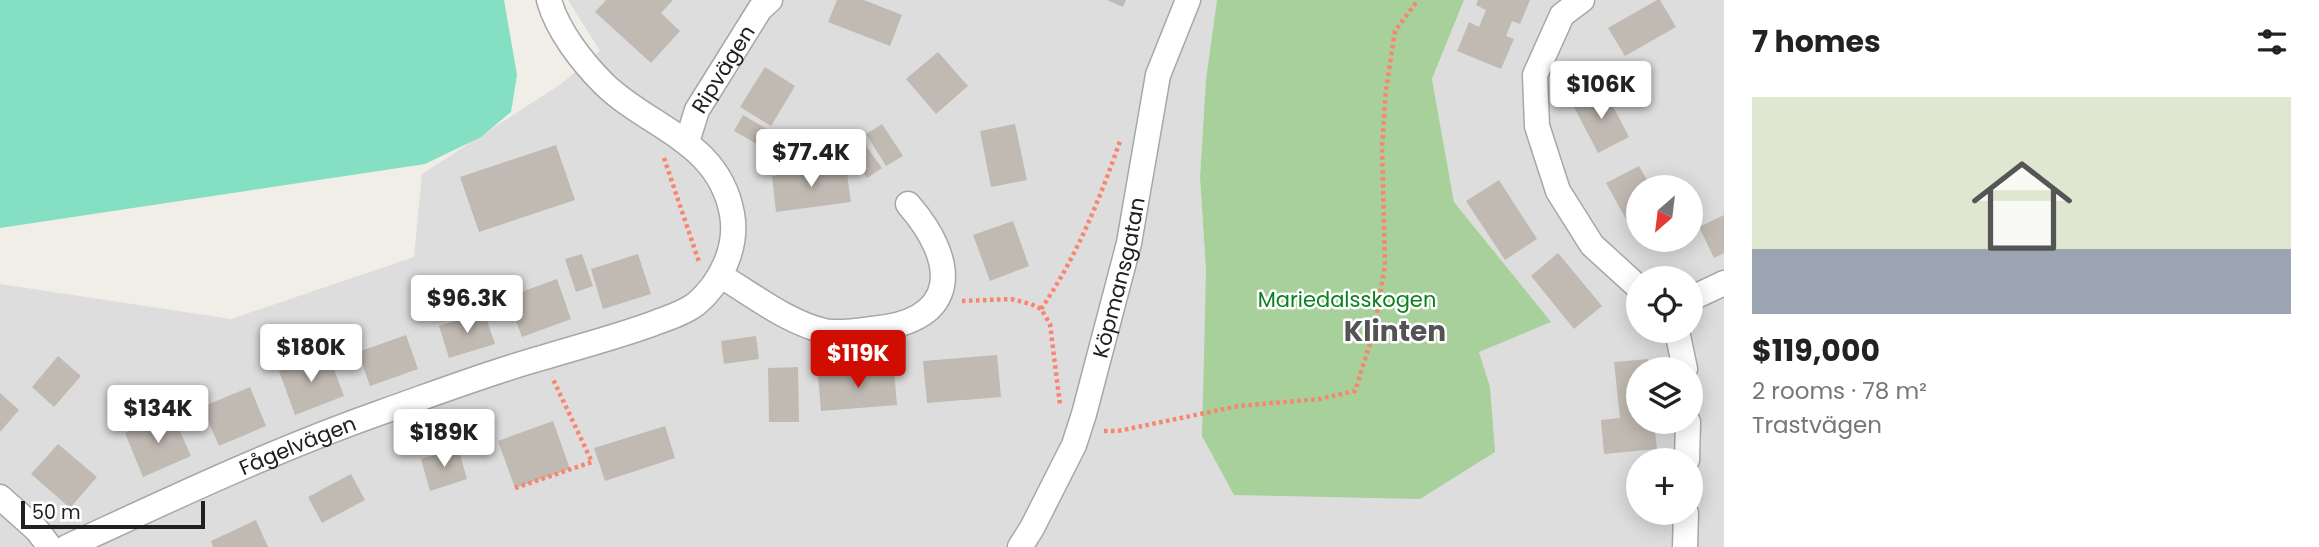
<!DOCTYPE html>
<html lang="en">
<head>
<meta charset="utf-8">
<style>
	body { margin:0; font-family:Poppins,sans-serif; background:#f6f6f6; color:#222; height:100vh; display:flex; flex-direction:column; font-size:26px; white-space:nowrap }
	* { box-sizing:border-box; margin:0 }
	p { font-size:23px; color:#767676 }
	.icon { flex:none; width:38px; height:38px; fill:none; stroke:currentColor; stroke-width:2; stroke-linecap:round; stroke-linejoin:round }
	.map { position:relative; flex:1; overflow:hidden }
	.side { display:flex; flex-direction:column; background:#fff; width:595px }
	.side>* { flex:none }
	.needle { width:46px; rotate:208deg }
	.fabs { position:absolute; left:1626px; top:175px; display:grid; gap:14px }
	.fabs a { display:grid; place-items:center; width:77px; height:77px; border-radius:50%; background:#fff; box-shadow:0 4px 18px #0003; font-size:35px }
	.scale { position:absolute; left:21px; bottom:18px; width:184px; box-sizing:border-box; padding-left:7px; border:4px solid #202020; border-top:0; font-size:19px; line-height:24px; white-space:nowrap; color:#202020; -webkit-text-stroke:5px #fff; paint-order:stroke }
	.price { position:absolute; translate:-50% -60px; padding:0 16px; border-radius:7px; background:#fff; color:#222; font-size:23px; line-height:46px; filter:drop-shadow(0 2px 4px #0008) }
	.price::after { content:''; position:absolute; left:50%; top:42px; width:21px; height:16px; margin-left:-10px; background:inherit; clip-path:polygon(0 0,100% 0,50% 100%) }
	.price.selected { background:#d00d00; color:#fff }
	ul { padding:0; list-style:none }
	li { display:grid; align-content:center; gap:14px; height:371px; padding:0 28px }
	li+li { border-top:2px solid #e0e0e0 }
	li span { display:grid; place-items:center; height:217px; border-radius:0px; color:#555 }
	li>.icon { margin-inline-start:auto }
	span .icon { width:126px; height:126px; fill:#fffc; stroke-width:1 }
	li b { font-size:30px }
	h2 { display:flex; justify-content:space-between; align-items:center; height:84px; padding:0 28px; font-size:30px }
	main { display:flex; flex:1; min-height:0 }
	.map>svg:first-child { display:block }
</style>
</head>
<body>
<main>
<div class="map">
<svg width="1724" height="547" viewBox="0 0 1724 547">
	<rect width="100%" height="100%" fill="#f0eee6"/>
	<path fill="#dedddd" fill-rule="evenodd" d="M568,0H1217L1207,72L1200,178L1206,271L1490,387L1478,352L1550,322L1454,202L1432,79L1464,0H1724V547H0V284L231,319L414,257L422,174L561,84L600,51ZM1638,187H1690V240H1638ZM1638,278H1690V331H1638ZM1638,369H1690V422H1638ZM1638,460H1690V513H1638Z"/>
	<path fill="#a7d09b" d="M1217,0H1464L1432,79L1454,202L1551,322L1479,352L1490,387L1495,452L1420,499L1234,495L1202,436L1206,271L1200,178L1206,79Z"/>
	<path fill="#85dfc2" d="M0,0H504L517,75L511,112L481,137L425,164L0,228Z"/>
	<path fill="#c1bab3" d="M606,0H673L661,13L680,31L651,63L595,12Z
		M837,0H864L902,15L890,46L828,22Z
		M1107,0H1126L1123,7Z
		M1478,0H1530L1520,24L1512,21L1506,36L1514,39L1501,69L1457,51L1469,22L1479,27L1486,10L1476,5Z
		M1657,0H1660L1676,27L1625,56L1608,28Z
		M938,52L968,86L936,114L906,79Z
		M765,67L795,86L771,126L740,107Z
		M1604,89L1629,137L1598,153L1573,105Z
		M743,115L772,132L764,148L734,131Z
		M882,124L903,156L886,166L866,134Z
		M1015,124L1027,180L991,187L980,131Z
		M860,138L882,168L867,178L845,148Z
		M556,145L575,200L479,232L460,177Z
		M846,166L851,202L776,212L772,176Z
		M1639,166L1651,187H1638V241L1606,183Z
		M1499,180L1537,239L1505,260L1466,201Z
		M1724,215V253L1714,258L1699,227Z
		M1013,221L1029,266L990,281L973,235Z
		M1558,253L1602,306L1574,329L1531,276Z
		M582,254L593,286L576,292L565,259Z
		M638,254L651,294L603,309L591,269Z
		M557,279L571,319L522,337L507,297Z
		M484,312L495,344L449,358L439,326Z
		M406,335L418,369L370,386L358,352Z
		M756,336L759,359L724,364L721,341Z
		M328,353L344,396L295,415L279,371Z
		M997,355L1001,397L927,403L923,361Z
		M58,356L81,376L54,407L32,387Z
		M1648,359L1649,369H1638V422H1654L1657,449L1604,454L1601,420L1620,418L1614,362Z
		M798,367L799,422H769L768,368Z
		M894,370L897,405L821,411L818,376Z
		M250,387L266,426L219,446L202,407Z
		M0,393L19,410L0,432Z
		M172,413L191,456L143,477L125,433Z
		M553,421L570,469L515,488L498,441Z
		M665,426L675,458L605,481L594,448Z
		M58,444L97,477L70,508L31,474Z
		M458,448L467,479L430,491L421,459Z
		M351,474L365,500L322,523L308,497Z
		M256,520L268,547H213L211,541Z"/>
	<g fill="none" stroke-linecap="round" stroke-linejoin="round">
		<defs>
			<g id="minor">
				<path d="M1582,0L1562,15L1535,75L1537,126L1558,191L1592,245L1638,287"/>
				<path id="s1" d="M687,142L697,110L760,9L770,0"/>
				<path d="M721,276C753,295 787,322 824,331C839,334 857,331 872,329C961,321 958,261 908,204"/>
				<path d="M1690,299L1724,283"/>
				<path d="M1677,331L1685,369"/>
				<path d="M1687,460L1688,422"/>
				<path d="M0,497L37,530L50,547"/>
				<path id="s2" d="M67,547C171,499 274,450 382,412C436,393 490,372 545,357C581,346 616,337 652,324C667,318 683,314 696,304C721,283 738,247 732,214C719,141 649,128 604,84C582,62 557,30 549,0"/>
				<path id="s3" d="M1020,547L1032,528L1074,445L1084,414L1129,243L1158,75L1188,0"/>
				<path d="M1685,547L1686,513"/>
			</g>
		</defs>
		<use href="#minor" stroke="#a7a7a7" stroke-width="27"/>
		<path stroke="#fa856e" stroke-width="4.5" stroke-dasharray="3.5 3.5" stroke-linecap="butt" d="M664,158L699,262
			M962,301L1011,299L1031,304L1041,309L1050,324L1060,405
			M1041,309C1076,258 1100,199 1120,141
			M1104,431H1118L1239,406L1319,399L1355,391L1374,331L1385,265L1382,146L1386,90L1395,31L1418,0
			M515,488L592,462L552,377"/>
		<use href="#minor" stroke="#fff" stroke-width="24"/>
	</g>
	<g text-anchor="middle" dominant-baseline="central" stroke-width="5" stroke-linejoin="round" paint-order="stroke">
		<g font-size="21" fill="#202020" stroke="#fff">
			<text stroke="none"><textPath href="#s1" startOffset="82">Ripvägen</textPath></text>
			<text stroke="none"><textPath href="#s3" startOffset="289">Köpmansgatan</textPath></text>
			<text stroke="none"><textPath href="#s2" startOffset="252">Fågelvägen</textPath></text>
		</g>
		<g font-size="21" fill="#0c801d" stroke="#fff">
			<text x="1347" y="299">Mariedalsskogen</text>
		</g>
		<g font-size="28" font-weight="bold" fill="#535353" stroke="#fff">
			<text x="1395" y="331">Klinten</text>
		</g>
	</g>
</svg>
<div class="fabs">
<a><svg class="needle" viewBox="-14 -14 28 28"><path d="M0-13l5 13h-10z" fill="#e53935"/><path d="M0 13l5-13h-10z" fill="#767676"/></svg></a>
<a><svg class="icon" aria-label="locate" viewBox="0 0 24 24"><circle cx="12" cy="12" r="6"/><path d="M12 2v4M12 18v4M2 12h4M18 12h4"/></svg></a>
<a><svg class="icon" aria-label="layers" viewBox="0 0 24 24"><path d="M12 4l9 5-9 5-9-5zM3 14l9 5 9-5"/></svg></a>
<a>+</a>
</div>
<div class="scale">50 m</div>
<b class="price" style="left:1601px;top:121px">$106K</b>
<b class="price" style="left:811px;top:189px">$77.4K</b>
<b class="price" style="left:467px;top:335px">$96.3K</b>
<b class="price" style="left:311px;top:384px">$180K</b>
<b class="price selected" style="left:858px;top:390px">$119K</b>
<b class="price" style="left:158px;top:445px">$134K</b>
<b class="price" style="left:444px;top:469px">$189K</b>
</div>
<section class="side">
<h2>7 homes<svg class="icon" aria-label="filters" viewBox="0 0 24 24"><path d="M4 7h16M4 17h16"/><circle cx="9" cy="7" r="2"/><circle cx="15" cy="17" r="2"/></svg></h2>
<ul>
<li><span style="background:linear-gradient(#dfe7d0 70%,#9aa5b1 0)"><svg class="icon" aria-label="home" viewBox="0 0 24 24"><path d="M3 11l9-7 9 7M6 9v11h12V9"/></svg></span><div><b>$119,000</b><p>2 rooms · 78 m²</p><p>Trastvägen</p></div></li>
</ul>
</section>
</main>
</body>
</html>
